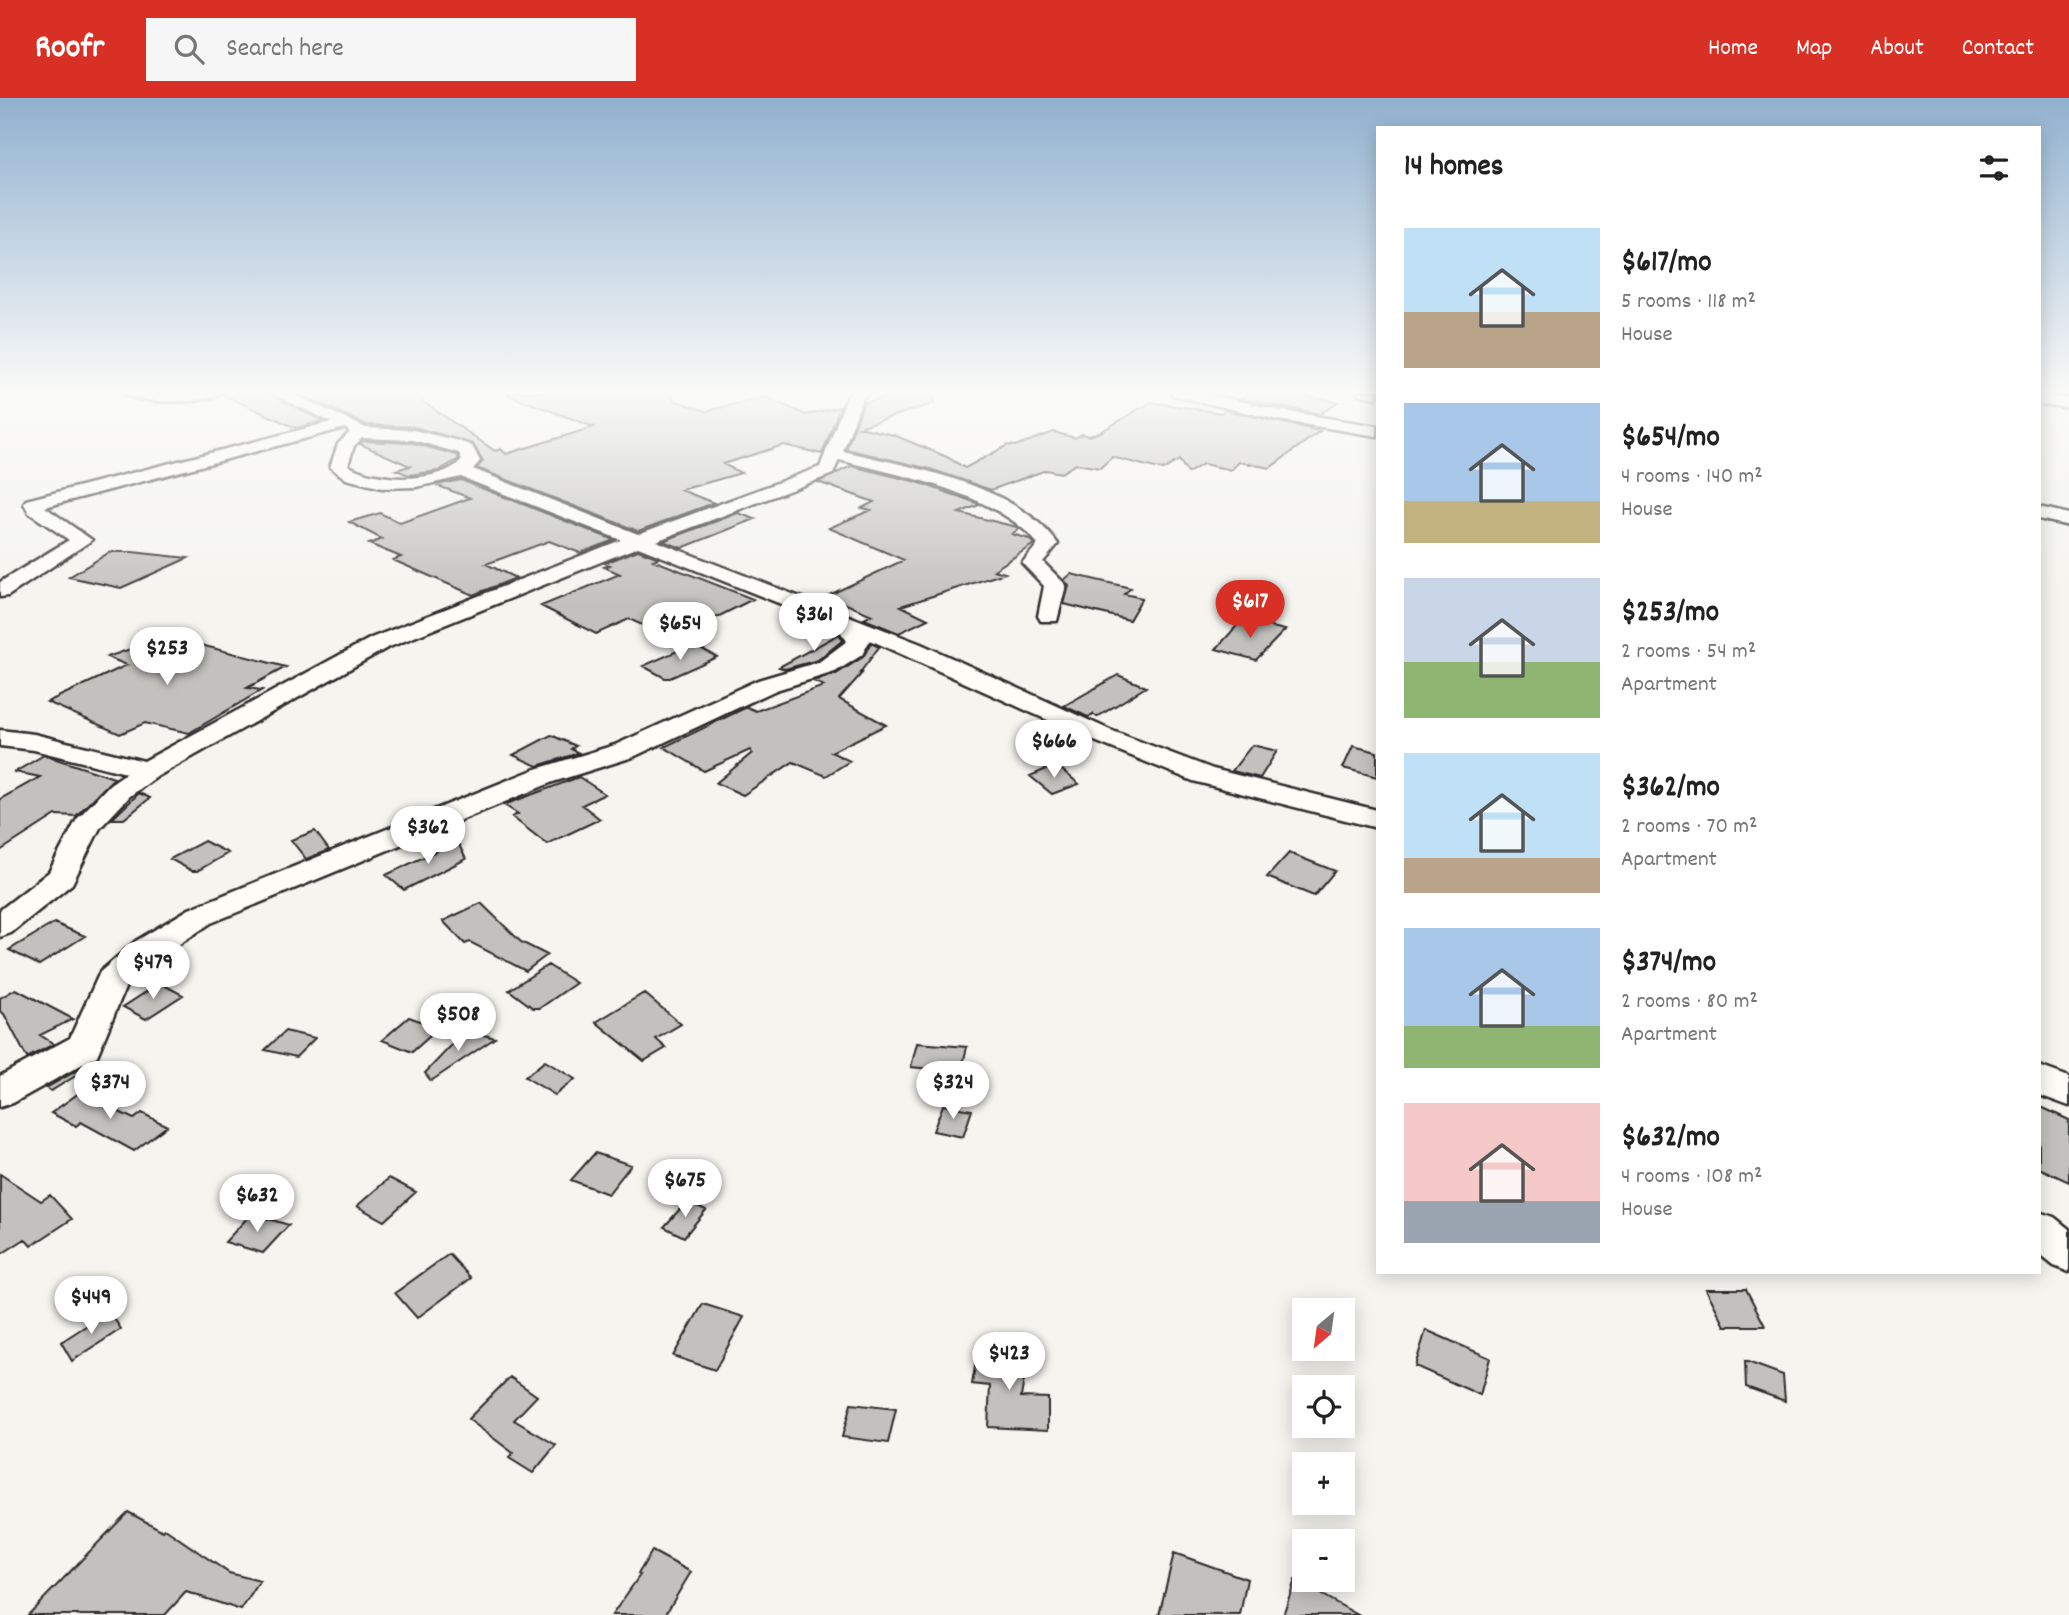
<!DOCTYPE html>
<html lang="en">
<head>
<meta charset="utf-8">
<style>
	body { margin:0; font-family:Dekko,sans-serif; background:#f6f6f6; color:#222; height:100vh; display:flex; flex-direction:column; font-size:26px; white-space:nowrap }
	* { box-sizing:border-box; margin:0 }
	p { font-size:23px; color:#767676 }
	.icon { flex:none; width:38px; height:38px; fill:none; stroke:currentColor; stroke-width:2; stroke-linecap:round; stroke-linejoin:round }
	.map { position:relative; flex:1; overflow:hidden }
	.details { position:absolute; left:1376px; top:28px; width:665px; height:1148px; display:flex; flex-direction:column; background:#fff; border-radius:0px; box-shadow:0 4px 18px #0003 }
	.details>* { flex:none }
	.needle { width:46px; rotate:209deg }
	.fabs { position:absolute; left:1292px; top:1200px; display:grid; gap:14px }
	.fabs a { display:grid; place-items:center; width:63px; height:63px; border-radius:0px; background:#fff; box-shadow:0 4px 18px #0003; font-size:35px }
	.price { position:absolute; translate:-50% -60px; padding:0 16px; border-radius:24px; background:#fff; color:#222; font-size:23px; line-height:46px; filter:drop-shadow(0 2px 4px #0008) }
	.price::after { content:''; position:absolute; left:50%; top:42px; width:21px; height:16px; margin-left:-10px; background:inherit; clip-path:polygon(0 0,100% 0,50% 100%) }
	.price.current { background:#d93025; color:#fff }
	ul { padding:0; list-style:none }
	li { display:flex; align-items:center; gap:21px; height:175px; padding:0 28px }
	li span { display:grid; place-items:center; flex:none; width:196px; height:140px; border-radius:0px; color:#555 }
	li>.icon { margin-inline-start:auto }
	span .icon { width:84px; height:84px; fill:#fffc; stroke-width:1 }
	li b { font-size:30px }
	h2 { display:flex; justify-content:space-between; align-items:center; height:84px; padding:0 28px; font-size:30px }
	header { display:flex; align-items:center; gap:42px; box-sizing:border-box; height:98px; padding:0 35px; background:#d93025; color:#fff }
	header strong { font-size:33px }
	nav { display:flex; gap:38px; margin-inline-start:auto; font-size:24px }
	.search { width:490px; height:63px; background:#f6f6f6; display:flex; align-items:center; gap:18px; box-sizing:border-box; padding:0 24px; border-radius:0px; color:#767676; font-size:26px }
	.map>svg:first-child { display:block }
</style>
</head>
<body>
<header>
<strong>Roofr</strong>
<div class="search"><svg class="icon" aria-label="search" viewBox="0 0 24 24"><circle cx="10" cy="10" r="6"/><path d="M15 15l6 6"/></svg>Search here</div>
<nav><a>Home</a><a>Map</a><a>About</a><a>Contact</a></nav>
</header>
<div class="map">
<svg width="2069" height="1517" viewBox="0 0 2069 1517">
	<rect width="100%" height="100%" fill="#f5f4ef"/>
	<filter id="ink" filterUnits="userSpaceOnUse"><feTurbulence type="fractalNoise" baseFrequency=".0143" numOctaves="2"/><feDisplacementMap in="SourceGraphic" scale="14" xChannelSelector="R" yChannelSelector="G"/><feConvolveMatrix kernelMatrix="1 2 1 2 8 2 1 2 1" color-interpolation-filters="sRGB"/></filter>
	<g filter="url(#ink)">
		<path fill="#c2c1be" stroke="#2b2b2b" stroke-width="2" d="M223,294H266L323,323L296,330L221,296Z
			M295,294H409L495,353L501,351L506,356L594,329L508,297L509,294H672L673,302L706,313L766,299L806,317L840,309L822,356L784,347L723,366L741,375L681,392L714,405L638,433L477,370L483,363L473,346L414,329L367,327Z
			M909,294H932L935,305L859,329L894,337L947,359L965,370L1008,347L1015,348L1054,334L1075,340L1082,336L1089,338L1102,333L1151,304L1221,315L1225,312L1320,333L1270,370L1239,364L1231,372L1203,366L1188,375L1179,362L1163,372L1112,359L1100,370L1076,366L1061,375L1046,372L991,392L930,371L846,351L864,304Z
			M1251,294L1290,295L1338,304L1320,316L1241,301Z
			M363,343L413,345L457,357L459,361L438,373L409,377L396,372L410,368L360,346Z
			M851,368L917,384L974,404L979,407L959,415L1017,429L1019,431L1012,436L1029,441L1034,446L994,472L1005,475L901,508L928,521L899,535L864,521L872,517L827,498L904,462L829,430L871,412L862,410L874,404L818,384Z
			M461,382L614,442L580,455L549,443L486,466L516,480L473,497L393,462L401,459L369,446L382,441L349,424L380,415L400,425L470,400L436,387Z
			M738,415L755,421L682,450L663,443Z
			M638,452L659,460L653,462L753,501L674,541L629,521L596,536L541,508L620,476L604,469L610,467L605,465Z
			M110,454H132L188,460L121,490L69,479Z
			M1071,476L1131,490L1124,496L1142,500L1129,522L1064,506L1069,488L1064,482Z
			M1242,522L1285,532L1256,562L1216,551Z
			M174,536L194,550L201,547L286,569L247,590L262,592L189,635L145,625L120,636L47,604L127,567L107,559Z
			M839,536L843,542L818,562L785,571L779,569Z
			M871,545L879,549L859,576L863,574L839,601L886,627L831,654L850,663L826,678L793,664L743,697L716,685L752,655L750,652L704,673L664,649L747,609L756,613L824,588L813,583L836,576L863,559Z
			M693,546L717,559L670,580H665L643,568Z
			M1118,577L1146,589L1097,619L1093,616L1088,619L1064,608Z
			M551,637L576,648L571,651L579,655L537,668L513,657Z
			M1252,647L1277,653L1260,680L1232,673Z
			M1353,648L1377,654V679L1343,670Z
			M44,657L114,680L76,718L56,717L0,753V701L40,679L15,674Z
			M1056,667L1079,686L1052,696L1030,678Z
			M579,679L605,696L582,707L600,721L547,746L512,719L518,716L504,707Z
			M139,695L150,700L124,721H112Z
			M315,733L329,752L306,761L291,742Z
			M204,743L228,755L197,773H192L170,761Z
			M457,743L466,761L404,792L386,777Z
			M1289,755L1335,773L1314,798L1267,779Z
			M481,805L521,844L547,857L526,873L470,844L465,846L443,823Z
			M54,825L85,838L39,867L9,852Z
			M548,867L576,885L540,910H533L509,892Z
			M160,885L183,897L146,921L123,909Z
			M16,891L73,921L40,937L54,946L27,960L4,916L0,913V900Z
			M644,895L681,926L656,941L666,950L644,963L596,924Z
			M409,919L439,930L412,954L382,942Z
			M466,932L495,940L431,983L425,975Z
			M285,933L315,940L296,959L265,952Z
			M917,945L967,949L961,974L911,969Z
			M545,963L575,981L555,997L525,979Z
			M87,967L90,969L51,993L46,990Z
			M79,995L134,1021L142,1015L167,1028L134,1053L81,1024L76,1028L51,1015Z
			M943,1007L972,1012L963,1039L933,1033Z
			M2039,1008L2069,1022V1084L2039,1070Z
			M595,1055L631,1067L608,1096L571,1082Z
			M0,1076L41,1103L50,1097L72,1121L31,1148L25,1141L0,1157Z
			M389,1080L416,1094L384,1123L357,1108Z
			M687,1103L706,1112L684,1139L664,1129Z
			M251,1116L289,1127L263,1155L225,1144Z
			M449,1156L471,1180L417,1220L395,1195Z
			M1706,1191H1746L1765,1228H1725Z
			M703,1206L744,1219L715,1272L673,1258Z
			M109,1213L121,1231L72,1263L61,1244Z
			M1426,1232L1490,1260L1480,1297L1415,1268Z
			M978,1251L1028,1258L1021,1299L1048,1300V1332L988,1329L990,1288L972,1286Z
			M1745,1263L1783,1277L1785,1303L1746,1289Z
			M510,1279L537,1298L514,1322L556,1347L533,1375L509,1360L513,1355L468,1321Z
			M851,1306L896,1311L888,1345L842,1339Z
			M128,1414L163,1433L165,1431L229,1475L260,1483L241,1512L186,1494L165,1517H28Z
			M652,1453L691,1474L665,1517H612L640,1477L638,1476Z
			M1174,1455L1247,1481L1240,1517H1159Z
			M1295,1482L1358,1517H1283Z"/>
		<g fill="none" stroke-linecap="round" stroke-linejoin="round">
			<defs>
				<path id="street" d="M268,294H288L366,330L413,332L459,343L472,348L480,363L473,371L638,436L820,369L847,299L852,294H869L862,301L843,353C910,369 1016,386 1058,446L1043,464L1066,487L1057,523H1041L1038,518L1044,488L1022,465L1038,446C997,395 900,377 839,362L833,376L656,443L921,546L1110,632L1213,671L1377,712V730L1193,683L1092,642L870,542L862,557L835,574L776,592L633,659L553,684L211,825L160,859L126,888L97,958L13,1005L0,1009V978L70,940L100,874L136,843L189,811L533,672L615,647L758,582L819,564L847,543L836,528L638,449L387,550L158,678L130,698L100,730L72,786L11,835L0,839V812L49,774L77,721L110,686L126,675L34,652L0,648V632L34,636L144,663L371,540L621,442L461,379L416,389L382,390L346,381L330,369L338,346L350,334L345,330L45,409L92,442L8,498L0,499V484L69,442L29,415L24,406L26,402L331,324ZM362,340L413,342L459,355L462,362C440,386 374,384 348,367L354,348Z
					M1171,294H1199L1278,312L1377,328V338L1278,322L1173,297Z
					M1358,294H1377V300L1360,297Z
					M2039,298L2069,300V310L2039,306Z
					M2039,409L2069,416V428L2039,421Z
					M2039,968L2069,979V1008L2039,997Z
					M2039,1114L2054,1119L2069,1131V1174L2054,1168L2039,1156Z"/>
				<path id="secondary" d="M122,294H220C209,307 133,306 122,294Z"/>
			</defs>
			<use href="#street" stroke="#2b2b2b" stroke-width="5"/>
			<use href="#secondary" stroke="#2b2b2b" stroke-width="6"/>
			<use href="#street" fill="#fdfcf7" fill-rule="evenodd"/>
			<use href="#secondary" fill="#fdfcf7" fill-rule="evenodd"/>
		</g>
	</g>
	<linearGradient id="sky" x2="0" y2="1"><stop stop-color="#90b1cf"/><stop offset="0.58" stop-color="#fafaf8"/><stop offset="1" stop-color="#fafaf8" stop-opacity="0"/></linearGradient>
	<rect width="2069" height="507" fill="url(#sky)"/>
</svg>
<div class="fabs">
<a><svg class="needle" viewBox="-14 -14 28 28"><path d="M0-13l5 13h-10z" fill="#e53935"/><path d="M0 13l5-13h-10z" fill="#767676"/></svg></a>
<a><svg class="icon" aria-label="locate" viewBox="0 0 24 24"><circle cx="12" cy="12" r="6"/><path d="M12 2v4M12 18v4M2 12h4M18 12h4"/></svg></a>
<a>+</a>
<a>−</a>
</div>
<b class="price current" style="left:1250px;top:542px">$617</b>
<b class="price" style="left:814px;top:555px">$361</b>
<b class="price" style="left:680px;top:564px">$654</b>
<b class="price" style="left:167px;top:589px">$253</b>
<b class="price" style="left:1054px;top:682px">$666</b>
<b class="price" style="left:428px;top:768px">$362</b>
<b class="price" style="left:153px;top:903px">$479</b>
<b class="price" style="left:458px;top:955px">$508</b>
<b class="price" style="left:110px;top:1023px">$374</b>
<b class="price" style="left:953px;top:1023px">$324</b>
<b class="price" style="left:685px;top:1121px">$675</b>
<b class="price" style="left:257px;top:1136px">$632</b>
<b class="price" style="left:91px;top:1238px">$449</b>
<b class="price" style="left:1009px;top:1294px">$423</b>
<section class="details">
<h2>14 homes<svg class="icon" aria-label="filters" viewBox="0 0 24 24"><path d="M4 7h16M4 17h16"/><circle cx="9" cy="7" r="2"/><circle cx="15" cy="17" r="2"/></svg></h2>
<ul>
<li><span style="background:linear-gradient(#bfe0f5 60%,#b9a48a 0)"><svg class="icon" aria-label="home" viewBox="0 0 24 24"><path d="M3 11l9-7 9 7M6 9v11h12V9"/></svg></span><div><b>$617/mo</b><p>5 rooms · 118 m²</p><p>House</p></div></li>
<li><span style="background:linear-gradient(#a9c7e8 70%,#c2b280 0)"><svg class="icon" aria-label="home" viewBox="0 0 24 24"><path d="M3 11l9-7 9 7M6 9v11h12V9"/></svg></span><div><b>$654/mo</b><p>4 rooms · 140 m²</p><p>House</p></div></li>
<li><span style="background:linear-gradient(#c9d6e8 60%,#8fb573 0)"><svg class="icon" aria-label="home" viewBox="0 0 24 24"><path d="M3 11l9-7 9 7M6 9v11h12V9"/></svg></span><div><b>$253/mo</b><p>2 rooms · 54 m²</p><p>Apartment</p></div></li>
<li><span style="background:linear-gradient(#bfe0f5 75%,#b9a48a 0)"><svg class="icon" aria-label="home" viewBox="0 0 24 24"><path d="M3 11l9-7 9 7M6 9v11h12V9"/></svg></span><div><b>$362/mo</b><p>2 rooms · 70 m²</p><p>Apartment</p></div></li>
<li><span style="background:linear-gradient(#a9c7e8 70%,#8fb573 0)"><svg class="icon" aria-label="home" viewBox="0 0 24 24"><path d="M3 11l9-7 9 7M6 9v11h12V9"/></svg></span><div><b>$374/mo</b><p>2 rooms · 80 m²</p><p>Apartment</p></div></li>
<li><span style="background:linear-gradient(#f6c9c9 70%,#9aa5b1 0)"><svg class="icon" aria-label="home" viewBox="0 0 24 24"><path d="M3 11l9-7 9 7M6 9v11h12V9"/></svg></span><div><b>$632/mo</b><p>4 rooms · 108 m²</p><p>House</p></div></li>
</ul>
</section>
</div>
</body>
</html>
